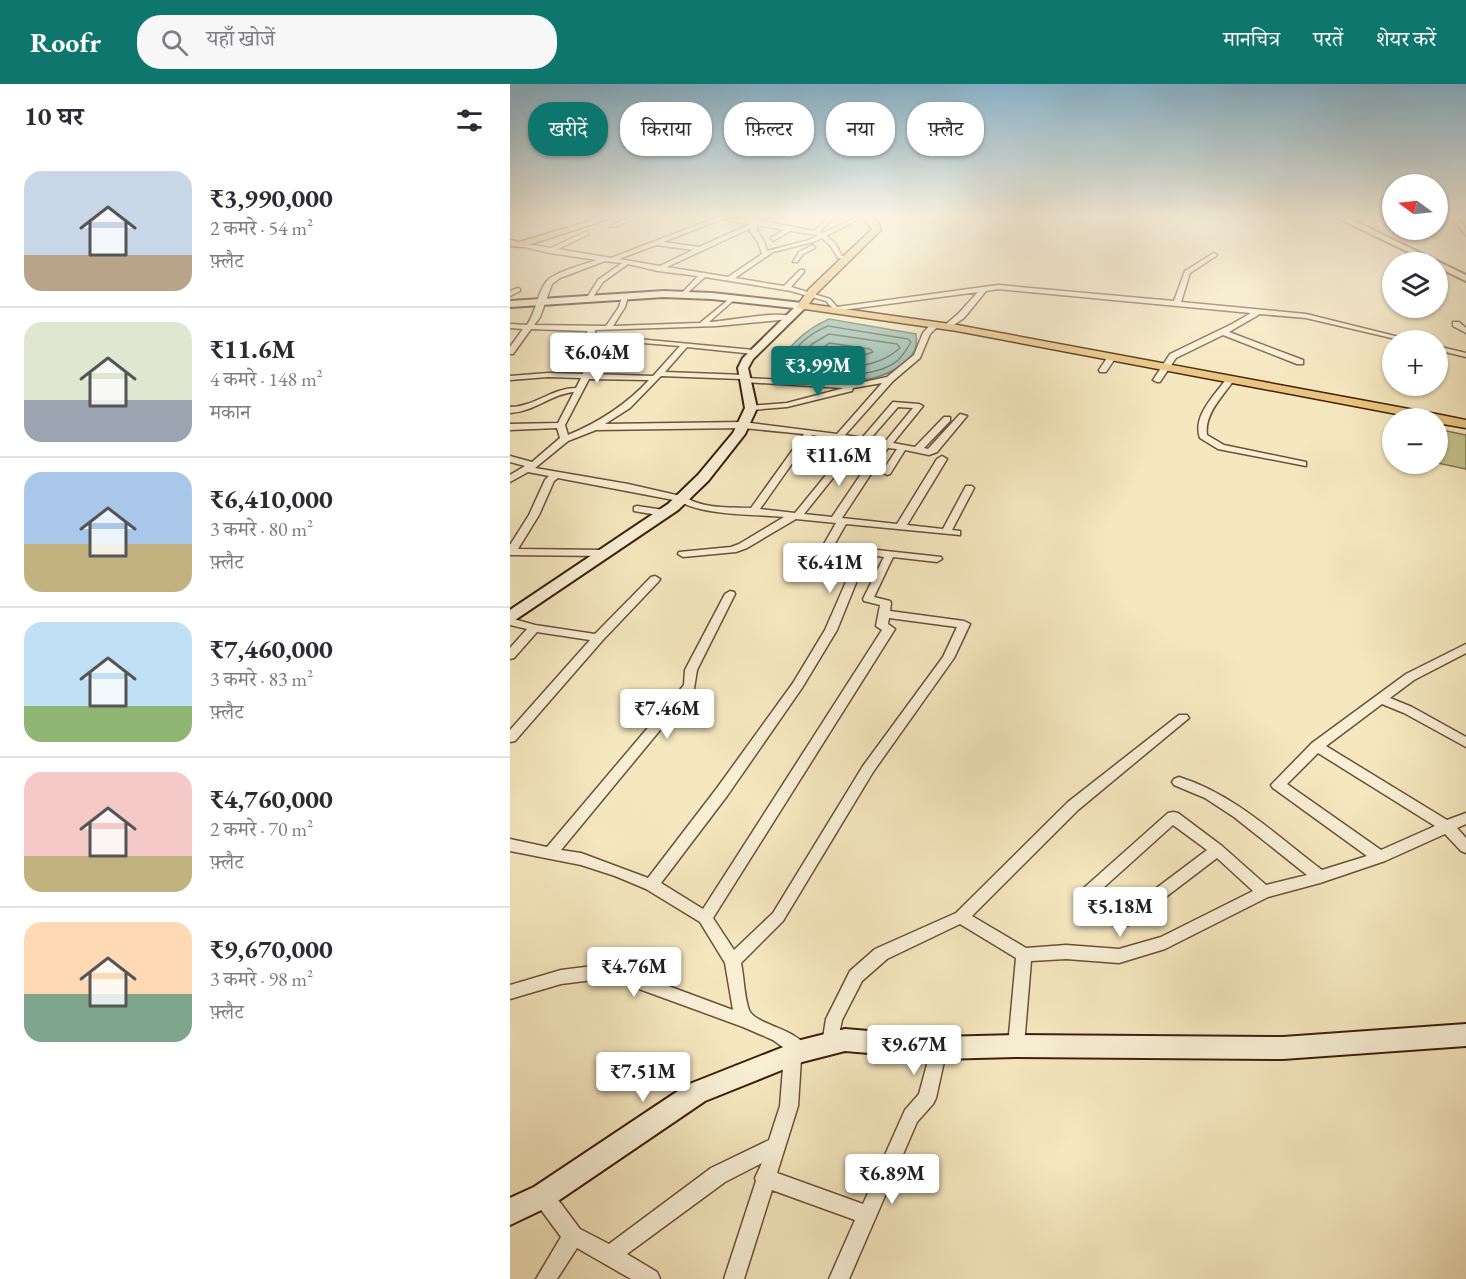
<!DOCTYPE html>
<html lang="hi">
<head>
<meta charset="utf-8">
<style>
	body { margin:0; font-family:"EB Garamond","Noto Serif Devanagari",serif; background:#f7f7f7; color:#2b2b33; height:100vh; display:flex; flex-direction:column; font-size:22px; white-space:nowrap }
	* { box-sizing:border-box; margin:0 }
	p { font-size:20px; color:#7c7c81 }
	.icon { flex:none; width:33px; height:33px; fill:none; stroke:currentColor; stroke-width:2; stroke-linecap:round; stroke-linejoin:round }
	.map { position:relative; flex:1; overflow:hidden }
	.drawer { display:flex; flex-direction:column; background:#fff; width:510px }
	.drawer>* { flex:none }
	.guide { position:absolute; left:18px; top:18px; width:570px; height:54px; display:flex; gap:12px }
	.needle { width:39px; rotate:285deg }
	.tools { position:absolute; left:872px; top:90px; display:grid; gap:12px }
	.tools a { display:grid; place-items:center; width:66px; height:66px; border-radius:50%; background:#fff; box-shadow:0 2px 4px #0004; font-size:30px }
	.price { position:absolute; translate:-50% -51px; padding:0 14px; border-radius:6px; background:#fff; color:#222; font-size:20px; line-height:39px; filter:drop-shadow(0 2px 3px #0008) }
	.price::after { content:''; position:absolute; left:50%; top:36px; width:18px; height:14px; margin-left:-9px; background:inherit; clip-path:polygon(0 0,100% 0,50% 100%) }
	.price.on { background:#0f766e; color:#fff }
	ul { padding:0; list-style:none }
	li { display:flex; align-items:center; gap:18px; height:150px; padding:0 24px }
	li+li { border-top:2px solid #e1e1e2 }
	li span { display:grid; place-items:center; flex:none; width:168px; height:120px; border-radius:18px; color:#555 }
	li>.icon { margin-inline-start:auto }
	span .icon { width:72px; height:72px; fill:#fffc; stroke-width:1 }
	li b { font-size:26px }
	h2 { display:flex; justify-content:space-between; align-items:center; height:72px; padding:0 24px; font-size:26px }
	.chip { padding:0 21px; border-radius:24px; background:#fff; box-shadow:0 2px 4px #0004; font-size:21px; line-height:54px }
	.chip.on { background:#0f766e; color:#fff }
	header { display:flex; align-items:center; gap:36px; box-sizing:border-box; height:84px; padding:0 30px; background:#0f766e; color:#fff }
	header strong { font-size:28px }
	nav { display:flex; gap:33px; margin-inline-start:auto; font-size:21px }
	.search { width:420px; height:54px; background:#f7f7f7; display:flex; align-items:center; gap:15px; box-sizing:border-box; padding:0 21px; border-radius:24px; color:#7c7c81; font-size:22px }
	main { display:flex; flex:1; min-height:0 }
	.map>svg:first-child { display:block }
</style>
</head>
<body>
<header>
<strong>Roofr</strong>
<div class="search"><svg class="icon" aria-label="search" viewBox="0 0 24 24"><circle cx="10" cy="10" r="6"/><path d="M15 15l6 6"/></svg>यहाँ खोजें</div>
<nav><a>मानचित्र</a><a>परतें</a><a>शेयर करें</a></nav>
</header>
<main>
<section class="drawer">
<h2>10 घर<svg class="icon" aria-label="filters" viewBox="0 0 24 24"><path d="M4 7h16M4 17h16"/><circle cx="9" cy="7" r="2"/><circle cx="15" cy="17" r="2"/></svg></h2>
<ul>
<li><span style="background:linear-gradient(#c9d6e8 70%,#b9a48a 0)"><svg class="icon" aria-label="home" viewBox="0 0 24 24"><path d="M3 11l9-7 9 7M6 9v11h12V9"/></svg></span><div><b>₹3,990,000</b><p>2 कमरे · 54 m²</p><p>फ़्लैट</p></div></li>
<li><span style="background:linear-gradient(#dfe7d0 65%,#9aa5b1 0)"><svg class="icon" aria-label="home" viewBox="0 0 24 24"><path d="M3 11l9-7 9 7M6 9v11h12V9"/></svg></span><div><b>₹11.6M</b><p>4 कमरे · 148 m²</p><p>मकान</p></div></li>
<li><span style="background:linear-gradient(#a9c7e8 60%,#c2b280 0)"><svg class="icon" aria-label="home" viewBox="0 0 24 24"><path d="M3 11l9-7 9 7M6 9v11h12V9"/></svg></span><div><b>₹6,410,000</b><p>3 कमरे · 80 m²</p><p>फ़्लैट</p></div></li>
<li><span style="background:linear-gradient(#bfe0f5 70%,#8fb573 0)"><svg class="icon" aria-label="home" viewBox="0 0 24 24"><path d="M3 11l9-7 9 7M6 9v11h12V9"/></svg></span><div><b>₹7,460,000</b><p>3 कमरे · 83 m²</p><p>फ़्लैट</p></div></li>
<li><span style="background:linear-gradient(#f6c9c9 70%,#c2b280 0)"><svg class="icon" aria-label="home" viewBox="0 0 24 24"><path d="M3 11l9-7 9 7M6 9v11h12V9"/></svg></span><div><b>₹4,760,000</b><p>2 कमरे · 70 m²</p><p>फ़्लैट</p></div></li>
<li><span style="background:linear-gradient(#ffd9b3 60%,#7fa58c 0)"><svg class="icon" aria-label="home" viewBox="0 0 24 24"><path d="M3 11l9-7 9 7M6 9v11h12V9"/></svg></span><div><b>₹9,670,000</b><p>3 कमरे · 98 m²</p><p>फ़्लैट</p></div></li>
</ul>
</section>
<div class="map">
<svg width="956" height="1195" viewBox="0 0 956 1195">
	<rect width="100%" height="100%" fill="#f5e7bf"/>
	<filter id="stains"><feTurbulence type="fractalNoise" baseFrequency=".00333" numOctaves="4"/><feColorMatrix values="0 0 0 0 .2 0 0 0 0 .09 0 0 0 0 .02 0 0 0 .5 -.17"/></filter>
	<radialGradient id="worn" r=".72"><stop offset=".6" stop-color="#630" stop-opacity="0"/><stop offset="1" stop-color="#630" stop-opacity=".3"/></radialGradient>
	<path fill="#c4c38c" stroke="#81714a" stroke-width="1.5" d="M927,345L956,351V385L927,379Z"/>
	<path fill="#9cbfb3" stroke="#767f6f" stroke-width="1.5" d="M319,235L406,250C412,282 366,297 341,297C330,297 319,295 308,294C295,293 278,294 267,285C276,262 297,245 319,235Z"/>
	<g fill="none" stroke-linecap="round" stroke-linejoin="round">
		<path stroke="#6d6f5e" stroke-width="1.5" d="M318,242L398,255L401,258C397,265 393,272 387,277C363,296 305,293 277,283C280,264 301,249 318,242Z
			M319,250L387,260L390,264C363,288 324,285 290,279L289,275L302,260Z
			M319,259L360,265L363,268L342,275L310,271V267Z"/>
		<defs>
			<path id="street" d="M120,133H127L105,143L100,142Z
				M208,133L248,136L304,147L319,133H325L309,148L313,149L346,133H353L316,152L325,159L332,172L340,174V176L328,174L320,161L312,154L303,158L263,168L225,194L274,202L290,186H294V188L281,203L320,215L327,223L488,201L664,217L675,187L704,169L707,171L706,172L680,189L671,218L796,230L901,256H890L796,234L750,230L719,248L793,276V280H787L713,251L666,274L650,298H647L643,296L660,270L722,240L741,229L488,205L476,207L454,234L438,245H435V241L448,230L468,208L325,227L316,217L281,207L195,193L173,213L171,212V210L188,192L148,187L118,180L93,198L81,216H77L76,215L88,196L112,179L95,177L50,194L42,200L30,233L24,241L96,242L109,223L112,213L115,211L118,213L115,223L103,242L190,239L223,212L225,213V215L199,238C218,237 270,226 284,233L280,235L207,242L85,246V251L244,266L248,268L244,270L177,263L155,288L234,291L237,294L345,300L377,293L404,271L413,249L422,239H428L429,241L420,250L410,274L383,297L335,351L352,354L383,318L409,320L413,322L383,359L405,363L434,333H440V337L414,364L418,365L450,330L457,332L427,368L419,371L395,366L380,390L377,391L372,388L387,365L378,364L332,434L387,440L427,375L432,372L437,375L397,441L433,445L456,402H462L464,404L442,446L450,447V451L336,440L312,482L342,486L354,466L358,465L431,473L432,475L427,478L383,473L364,513L380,517L381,519L380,527L454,537L460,540L444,574L363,688L273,837L231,879C234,893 234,912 239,926C246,942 289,944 299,967L297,973L291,975L288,1022L267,1089L353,1120L395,1026L409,1010L423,958L429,956L435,958L437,964L426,1014L423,1020L407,1038L339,1195H319L345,1136L262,1106L234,1195H214L246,1097L245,1094L252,1079L215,1098L117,1170L147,1188L150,1195H121L67,1164L47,1195H26L51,1153L26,1119L24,1112L26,1105L33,1103L40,1105L70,1145L99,1160L201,1084L259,1056L270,1022L274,971L277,966L263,956L233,943L99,894L51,900L0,915V901L51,886L99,880L223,926L215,879L190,838L136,805L105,792L71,781L0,767V755L37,763L174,601L175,586L215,510L220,507L224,508L225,510L187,586L184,605L51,766L71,769L138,794L207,704L283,599L315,546L339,491L281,485L276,482L281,479L302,481L326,439L286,435L237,464L226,468L173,473L168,470L169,468L221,463L229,460L274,433C245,430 193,432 169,417L48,394L44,397L29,431L8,465L96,466L101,469L96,472L0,471V461L19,431L35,396L39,392L18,388L0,398V391L15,382L0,378V372L22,378L50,354L47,344L0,346V340L48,339L64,308C41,310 24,328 0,329V323C24,323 42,304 66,304L71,294L38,293L0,296V292L38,289L73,290L71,265L78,253L77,247L21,245L3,270H0V263L13,245L0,244V240L17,241C26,228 27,210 36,198C44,188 75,180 87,176L40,169L6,161L9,159L41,164L77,147L79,150L48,165L101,174ZM212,135L240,140L189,163L153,158ZM248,141L274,146L261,154L263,157L280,147L308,151L299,156L257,167L254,157L246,145ZM241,144L239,146L248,158L252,170L218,193L157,183ZM146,161L183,166L150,182L109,175ZM84,255L170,262L143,292L81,290L79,265ZM151,292L231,295L234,298L334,304L277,319L238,322V326H241L277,323L342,307L343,304L372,299L327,350L233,338L95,340L120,324ZM79,295L139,296C116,321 89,338 58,351L55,341ZM388,323L403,324L375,358L360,355ZM233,344L294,350L241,424C219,423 194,425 175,413L118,400L25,384L58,357L86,346ZM302,351L343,358L285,429L250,425ZM351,359L370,362L322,433L294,430ZM361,471L374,473L353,515L354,517L370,521L366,542L372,546L193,825L151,799L217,712L292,604L327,546L350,489ZM379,534L447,543L433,573L353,682L263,829L224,866L203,834L385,545L378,540Z
				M274,133H281L278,135Z
				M291,133H302L299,135Z
				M940,133H946L956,145V151Z
				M303,161L305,164L293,170L287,178H283L289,168Z
				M8,204L10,205V207L0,212V207Z
				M943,238H949L956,244V249L943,242Z
				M927,262L956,269V273L927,266Z
				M599,271L606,273L596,288H590L589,286Z
				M717,294L724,296C713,312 694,330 697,351L714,361L796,378V382L708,365L690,354C682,332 705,311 717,294Z
				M127,422L154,426L159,429L154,432L124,427V423Z
				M145,492L150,495L149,497L92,557L5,657L0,658V646L80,556L27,548L4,574L0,575V564L17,545L0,541V534L25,541L85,550L141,493Z
				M956,560V569L904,596L880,614L902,623L956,653V663L894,629L872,620L816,662L937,736L956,729V740L947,744L956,754V769L951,767L935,750L875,777L810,799L758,813L655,865L609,879L556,875L521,877L514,962L512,968L506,970L500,968L498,962L506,874L450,840L377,875L352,897L332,936L326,965L320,968L314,965L312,960L316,935L340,887L365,865L446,829L558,718L669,631H677L679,634L568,726L462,832L516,864L556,861L609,865L651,853L743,807L707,774L619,841C603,847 572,829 565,814L567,810L658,729L663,728L668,729L712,762L756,801L797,791L724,733L695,714L664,701L662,698L664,695L669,693C724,710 767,752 812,786L857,772L763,704L761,701L802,659L896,590ZM808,669L925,742L871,766L777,700ZM663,741L697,766L612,830L597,826L582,814Z"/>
			<path id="secondary" d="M826,133H836L956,191V197L927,183V178H919Z
				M154,207L202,209L292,219L297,222L243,275L238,284L247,324L235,350L198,397L168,426L5,536L0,538V526L158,420L188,391L223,349L235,324L228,284L233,274L284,224L202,215L154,213L0,223V217Z
				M956,940V962L773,975L506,973L429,975L335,967L292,978L195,1017L42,1121L0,1141V1114L24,1103L177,1001L291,956L335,945L429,953L506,951L773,953Z"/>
			<path id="primary" d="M93,133H105L12,163L0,162V156L9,158Z
				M352,133H361L369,139L371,146L307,209L299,220L447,241L926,330L956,336V344L927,339V334H908L447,247L288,224L287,222L299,205L362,145Z"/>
		</defs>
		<use href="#street" stroke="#6c5136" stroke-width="3"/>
		<use href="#secondary" stroke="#3e1f08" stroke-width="4"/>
		<use href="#primary" stroke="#3e1f08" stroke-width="3"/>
		<use href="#street" fill="#f8efd5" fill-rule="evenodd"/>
		<use href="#secondary" fill="#f8efd5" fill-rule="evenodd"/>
		<use href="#primary" fill="#eac480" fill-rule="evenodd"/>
	</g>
	<linearGradient id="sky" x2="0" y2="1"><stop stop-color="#89b8d3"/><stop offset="0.44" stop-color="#faf4e2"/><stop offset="1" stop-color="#faf4e2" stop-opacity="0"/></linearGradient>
	<rect width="956" height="300" fill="url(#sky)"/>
	<rect width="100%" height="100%" filter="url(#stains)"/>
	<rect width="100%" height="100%" fill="url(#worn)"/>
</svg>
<div class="tools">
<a><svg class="needle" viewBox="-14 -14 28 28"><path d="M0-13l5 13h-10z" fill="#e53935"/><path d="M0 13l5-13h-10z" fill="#7c7c81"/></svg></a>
<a><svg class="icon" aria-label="layers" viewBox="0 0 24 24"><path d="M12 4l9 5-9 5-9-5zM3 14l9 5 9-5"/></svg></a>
<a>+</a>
<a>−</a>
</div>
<b class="price" style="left:87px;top:300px">₹6.04M</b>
<b class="price on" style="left:308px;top:313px">₹3.99M</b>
<b class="price" style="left:329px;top:403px">₹11.6M</b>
<b class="price" style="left:320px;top:510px">₹6.41M</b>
<b class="price" style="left:157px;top:656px">₹7.46M</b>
<b class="price" style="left:610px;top:854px">₹5.18M</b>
<b class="price" style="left:124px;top:914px">₹4.76M</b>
<b class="price" style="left:404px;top:992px">₹9.67M</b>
<b class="price" style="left:133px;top:1019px">₹7.51M</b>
<b class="price" style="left:382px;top:1121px">₹6.89M</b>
<div class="guide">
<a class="chip on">खरीदें</a>
<a class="chip">किराया</a>
<a class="chip">फ़िल्टर</a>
<a class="chip">नया</a>
<a class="chip">फ़्लैट</a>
</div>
</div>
</main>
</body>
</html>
